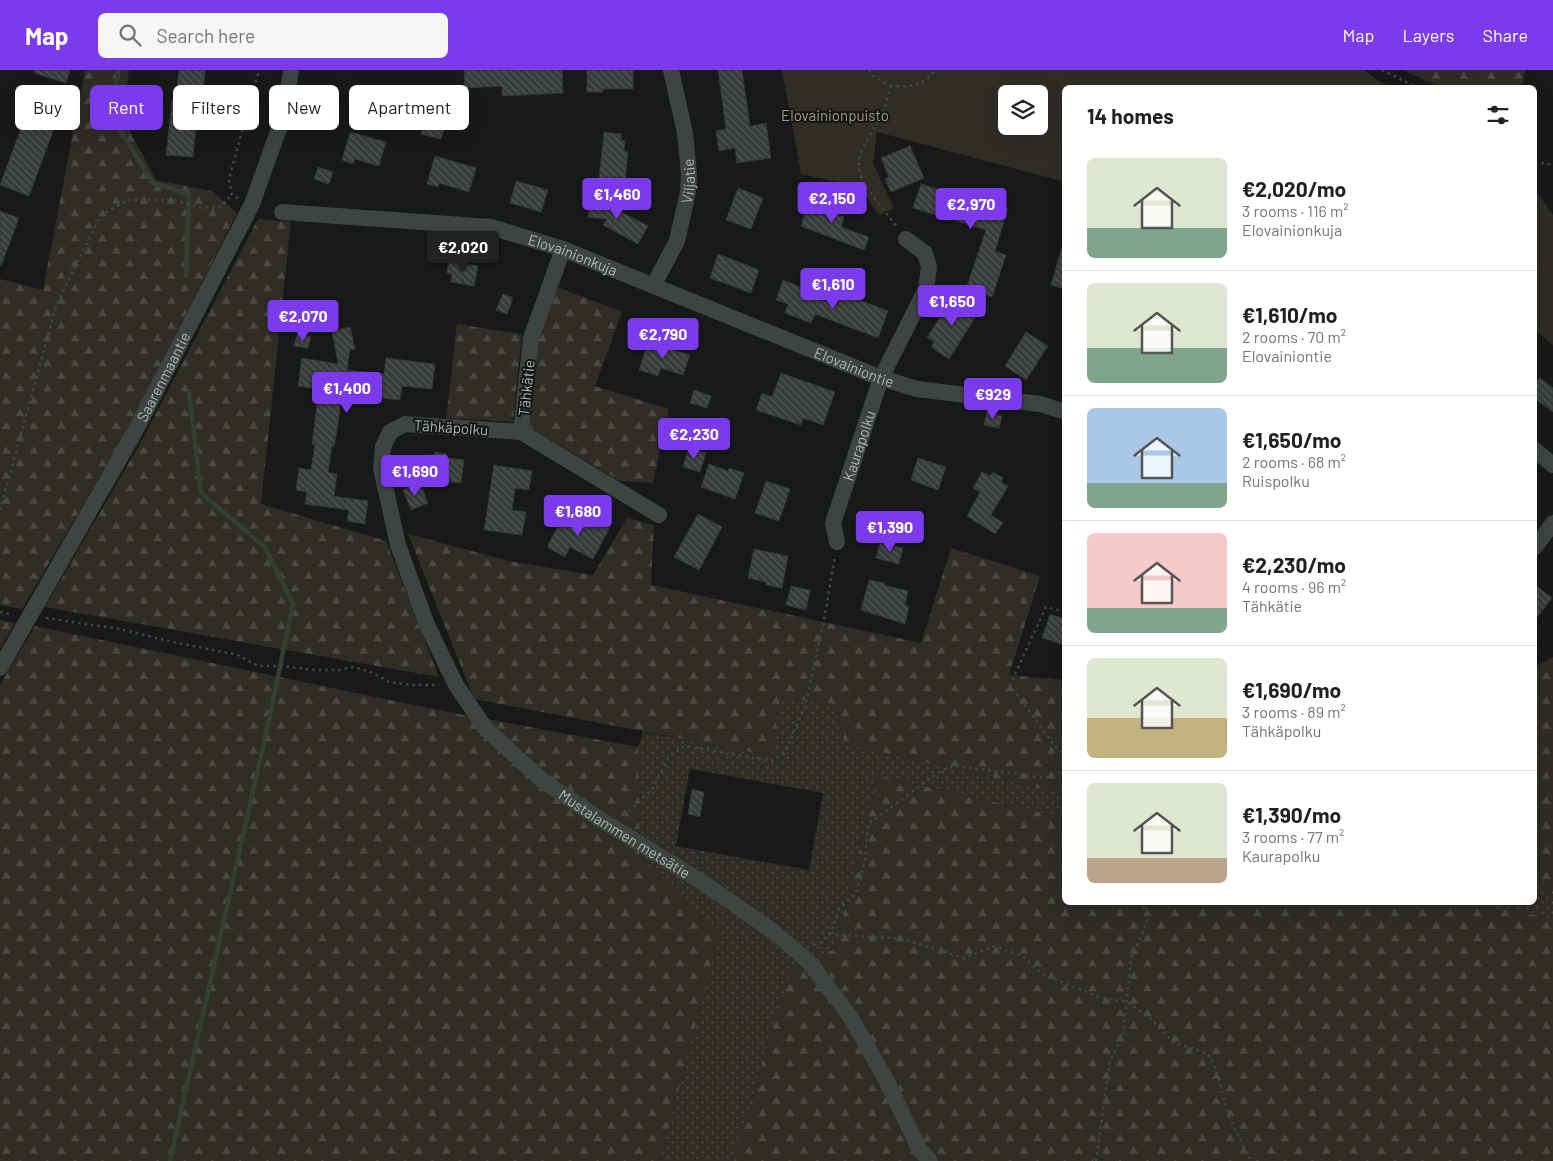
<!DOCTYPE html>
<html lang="en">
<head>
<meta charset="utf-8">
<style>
	body { margin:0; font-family:Barlow,sans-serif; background:#f6f6f6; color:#202124; height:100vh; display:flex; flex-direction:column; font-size:19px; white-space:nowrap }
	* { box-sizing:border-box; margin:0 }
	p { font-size:16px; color:#757577 }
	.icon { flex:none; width:28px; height:28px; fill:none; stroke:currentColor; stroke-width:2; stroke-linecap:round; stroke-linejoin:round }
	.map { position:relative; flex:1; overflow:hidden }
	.drawer { position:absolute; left:1062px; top:15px; width:475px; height:820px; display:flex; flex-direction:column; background:#fff; border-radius:8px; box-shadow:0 5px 20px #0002 }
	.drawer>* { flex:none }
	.banner { position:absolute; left:15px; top:15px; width:475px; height:45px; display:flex; gap:10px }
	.tools { position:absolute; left:998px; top:15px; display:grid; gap:10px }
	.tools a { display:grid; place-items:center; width:50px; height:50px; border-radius:8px; background:#fff; box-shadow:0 5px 20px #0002; font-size:25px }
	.price { position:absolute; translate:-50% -42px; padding:0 11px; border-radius:5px; background:#7c3aed; color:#fff; font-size:16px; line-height:32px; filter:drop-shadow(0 1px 2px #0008) }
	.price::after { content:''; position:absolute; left:50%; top:30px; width:15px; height:11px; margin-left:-8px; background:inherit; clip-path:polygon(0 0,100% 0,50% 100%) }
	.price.on { background:#222; color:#fff }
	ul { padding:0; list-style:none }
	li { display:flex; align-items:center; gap:15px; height:125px; padding:0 25px }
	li+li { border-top:1px solid #e0e0e0 }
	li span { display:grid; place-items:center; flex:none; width:140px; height:100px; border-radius:8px; color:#555 }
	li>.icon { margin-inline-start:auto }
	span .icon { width:60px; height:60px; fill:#fffc; stroke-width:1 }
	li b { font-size:21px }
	h2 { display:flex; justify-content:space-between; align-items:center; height:60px; padding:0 25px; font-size:21px }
	.tag { padding:0 18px; border-radius:8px; background:#fff; box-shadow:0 5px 20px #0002; font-size:18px; line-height:45px }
	.tag.on { background:#7c3aed; color:#fff }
	header { display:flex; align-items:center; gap:30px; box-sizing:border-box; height:70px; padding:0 25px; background:#7c3aed; color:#fff }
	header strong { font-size:24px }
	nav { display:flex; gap:28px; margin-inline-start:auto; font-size:18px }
	.search { width:350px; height:45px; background:#f6f6f6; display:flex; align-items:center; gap:12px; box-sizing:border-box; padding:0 18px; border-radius:8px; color:#757577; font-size:19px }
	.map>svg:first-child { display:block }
</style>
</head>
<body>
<header>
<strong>Map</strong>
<div class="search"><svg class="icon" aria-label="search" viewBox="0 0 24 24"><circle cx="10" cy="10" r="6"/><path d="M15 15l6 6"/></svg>Search here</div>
<nav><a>Map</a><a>Layers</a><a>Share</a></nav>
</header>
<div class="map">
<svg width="1553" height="1091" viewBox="0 0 1553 1091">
	<defs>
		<pattern id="grass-dots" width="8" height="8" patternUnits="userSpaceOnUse" patternTransform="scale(1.25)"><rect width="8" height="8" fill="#2f2d26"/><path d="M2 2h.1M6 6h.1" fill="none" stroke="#4a4943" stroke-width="1.8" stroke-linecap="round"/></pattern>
		<pattern id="forest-firs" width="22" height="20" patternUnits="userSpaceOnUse" patternTransform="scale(1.25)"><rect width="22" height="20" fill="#2f2d26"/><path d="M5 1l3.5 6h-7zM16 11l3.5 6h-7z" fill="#4a4943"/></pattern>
		<pattern id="building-back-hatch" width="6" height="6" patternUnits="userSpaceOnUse" patternTransform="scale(1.25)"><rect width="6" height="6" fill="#383c3a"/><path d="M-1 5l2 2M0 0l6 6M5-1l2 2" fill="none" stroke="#525654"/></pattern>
	</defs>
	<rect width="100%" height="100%" fill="#181a1a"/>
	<path fill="url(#grass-dots)" fill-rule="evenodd" d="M780,627L834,634L845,674L1065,724V748L878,706L835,879L792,898L732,1091H660L719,862L640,786L638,677L643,662L772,686ZM690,699L823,723L809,800L676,776Z
		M1535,816L1553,820V849L1470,833L1535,832Z"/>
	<path fill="url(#forest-firs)" d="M85,0H129L123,48L156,110L212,121L237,143L128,359L22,539L0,535V209L43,220Z
		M1404,0H1526L1522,17H1439Z
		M258,149L291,152L261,434L386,471L439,607L45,537L141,372Z
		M557,217L622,242L595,316L669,339L653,413L620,411L530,358L538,269Z
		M457,254L522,264L513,352L446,348Z
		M627,448L654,455L651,515L921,573L951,478L1040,506L1009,605L1065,610V724L845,674L834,634L780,627L772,686L474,629L408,464L509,491L593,505Z
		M0,550L15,553L0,579Z
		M35,556L438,640L638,677L640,786L720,862L660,1091H0V615Z
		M1553,587V820L1535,816V597Z
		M878,706L1065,748V832H1470L1553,849V1091H732L792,897L835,879Z"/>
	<path fill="#2f2d26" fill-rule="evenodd" d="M782,0H1365L1377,10L1391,17L1065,18V112L877,62L873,94L894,138L879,146L860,117L801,104ZM1006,24H1039V56H1006Z
		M1535,120L1553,145V275L1535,260Z"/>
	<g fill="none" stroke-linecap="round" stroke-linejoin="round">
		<path stroke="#314032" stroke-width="4.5" d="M118,0L112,47L153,113L189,124L186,206
			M170,1091L268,654L293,534L265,477L201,423L189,323"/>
	</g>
	<path fill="url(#building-back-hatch)" stroke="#323635" d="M34,0H70L66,13L34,3Z
		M179,0H205L202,36H198L193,87L166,85L172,30H176Z
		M464,0H562L563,23L502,26V16L465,18Z
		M587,0H633V19H603V22H587Z
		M718,0H742L750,56L766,53L771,88L737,93L735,78L719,81L716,61L726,59Z
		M30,34L59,45L29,126L0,115Z
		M426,47L446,53L441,69L421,64Z
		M350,62L386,72L379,96L355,89L353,94L342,90Z
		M604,62L621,64V70L625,71L624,81L628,82L625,112L599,109Z
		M910,76L924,108L891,122L885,109L889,107L881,88Z
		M435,86L476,98L469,122L439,113L438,117L427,114Z
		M318,97L333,102L329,114L314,109Z
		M516,111L548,120L541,142L510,133Z
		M921,114L959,126L960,122L1008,138L995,181L1006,185L992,227L966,219L986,160L913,138Z
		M738,118L763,128L751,159L726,150Z
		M590,125L601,126L600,131L648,156L638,174L603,155L607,149L588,147Z
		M827,129L836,132V136L841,137L838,145L844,147L841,157L869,167L864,180L801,156L806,140L810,142L814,130L825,134Z
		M0,141L19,148L1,196L0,195Z
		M1062,177L1065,178V219L1051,215Z
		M718,184L759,200L751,223L710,208Z
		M449,191L478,196L474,216L451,212L452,204L447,203Z
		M783,210L803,218L801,222L837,235L842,223L888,241L878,268L815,244L811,253L785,243L788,234L776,230Z
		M503,224L513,228L507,244L496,240Z
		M952,225L978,243L949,289L931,277L934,272L927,267L948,236L946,235Z
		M350,257L355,279L350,280L347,300L384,304L386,288L435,294L432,319L402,316L400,330L382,328V323L344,319L343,323L342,322L337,360L334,377L332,376L328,402L337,404L334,426L368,431L365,454L347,451L349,440L305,434L307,422L296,420L299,398L311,400L315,374H312L319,319L298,316L302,288L338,294L332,261Z
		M1026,262L1048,276L1026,310L1005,296Z
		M297,265L311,267L308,278L294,276Z
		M648,272L690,285L683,305L661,298L658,306L639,300Z
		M781,303L835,322L823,355L803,348L801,355L756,340L762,323L772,327Z
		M1540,308L1553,318V342L1535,329V314Z
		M694,320L711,326L707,338L690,333Z
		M987,342L1002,346L999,358L984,355Z
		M689,377L706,383L700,402L683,397Z
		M435,382L447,384V388L464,390L461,413L426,409L429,385H434Z
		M918,388L946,397L938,420L911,410Z
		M709,394L728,401L729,398L744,403L735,429L701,417Z
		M494,395L532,401L529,420L515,418L512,440L526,442L522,465L484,460Z
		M982,402L990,406L993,402L1003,408L1001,412L1008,416L991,445L1003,453L995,464L967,446L980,422L973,418Z
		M766,411L790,419L779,451L755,443Z
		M420,414L428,433L411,440L403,420Z
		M565,443L589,456L593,448L610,457L593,489L570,477L565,487L547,477Z
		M698,444L722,457L699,500L674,487Z
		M880,473L903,478L899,494L876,488Z
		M754,479L788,486L782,518L766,515V512L748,508Z
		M869,510L885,513L884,515L908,521L905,535L909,537L905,554L861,540Z
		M1535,515L1552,528L1535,550Z
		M791,516L810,520L806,540L786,535Z
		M1050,544L1065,549V575L1042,568Z
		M692,719L704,722L700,747L688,744Z"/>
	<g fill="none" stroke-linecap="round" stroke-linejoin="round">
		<path stroke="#414844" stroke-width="2.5" stroke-dasharray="2.5 4" stroke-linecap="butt" d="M869,0L872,5L890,16C888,26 886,36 881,46C874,61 856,82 859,99C862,117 887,143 898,158
			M1382,0L1418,18
			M890,16C909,17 923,17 935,0
			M1535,92L1553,95
			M238,128L232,125L229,109L259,0
			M0,440L57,233L101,145L128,130H174L199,137L218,138L232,125
			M0,542L13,545
			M1065,542L1046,537L1010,615L1054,675L1065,685
			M46,548L120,559L168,571L238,585L258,596H280L315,600H339L353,597L371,602L389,612L411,615H439
			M624,746L653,718L668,688L684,676L770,691L784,684L805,636L825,545L835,486
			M829,864L903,869L964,888L995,876L1022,886L1042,904L1099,927L1127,932L1150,948L1173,972L1208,984L1217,1001L1228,1045L1251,1091
			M813,875L820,873L832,860L839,839L856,823L865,791L868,754L942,700L956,696L1046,708L1065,700
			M1096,1091L1110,991L1123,965L1131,889L1147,852L1143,832"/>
		<g stroke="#3e4441" stroke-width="16">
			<path id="s1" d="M282,142L491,157L563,179L881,308L917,319L1040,334L1065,342"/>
			<path d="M563,179L531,268L521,362L659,445"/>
			<path id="s2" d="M653,216L677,171L688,122L689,104L685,63L671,0"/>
			<path id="s3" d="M521,362L405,354L390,362L383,377L381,398L398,475L427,555L456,615L486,659L542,710L598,748L705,814L774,862L808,891L850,946L885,1008L920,1080L930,1091"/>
			<path d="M1535,380L1553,395"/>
			<path id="s4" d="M837,472L833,453L881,308L926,219L929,197L925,183L906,169"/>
			<path d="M1535,477L1553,453"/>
			<path id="s5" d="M0,598L133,365L252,134L285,42L291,0"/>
		</g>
	</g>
	<g text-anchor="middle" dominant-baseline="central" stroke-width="4" stroke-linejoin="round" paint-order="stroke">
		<g font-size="15" fill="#a39a83" stroke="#131515">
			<text x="835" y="45">Elovainionpuisto</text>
		</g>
		<g font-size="15" fill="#abb9b0" stroke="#131515">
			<text stroke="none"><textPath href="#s2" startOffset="112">Viljatie</textPath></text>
			<text stroke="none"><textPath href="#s1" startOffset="296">Elovainionkuja</textPath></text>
			<text stroke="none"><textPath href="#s1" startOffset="599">Elovainiontie</textPath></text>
			<text stroke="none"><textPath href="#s5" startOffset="334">Saarenmaantie</textPath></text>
			<text transform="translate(526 318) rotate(-84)">Tähkätie</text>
			<text transform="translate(451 357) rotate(4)">Tähkäpolku</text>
			<text stroke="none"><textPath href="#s4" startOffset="101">Kaurapolku</textPath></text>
			<text stroke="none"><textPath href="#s3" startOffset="629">Mustalammen metsätie</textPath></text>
		</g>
	</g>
</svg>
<div class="tools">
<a><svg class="icon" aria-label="layers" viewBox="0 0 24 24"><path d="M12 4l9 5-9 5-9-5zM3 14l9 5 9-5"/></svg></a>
</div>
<b class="price" style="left:617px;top:150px">€1,460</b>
<b class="price" style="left:832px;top:154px">€2,150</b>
<b class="price" style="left:971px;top:160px">€2,970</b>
<b class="price on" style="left:463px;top:203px">€2,020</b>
<b class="price" style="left:833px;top:240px">€1,610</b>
<b class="price" style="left:952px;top:257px">€1,650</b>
<b class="price" style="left:303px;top:272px">€2,070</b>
<b class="price" style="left:663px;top:290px">€2,790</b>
<b class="price" style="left:347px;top:344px">€1,400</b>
<b class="price" style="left:993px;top:350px">€929</b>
<b class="price" style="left:694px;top:390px">€2,230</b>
<b class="price" style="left:415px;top:427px">€1,690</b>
<b class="price" style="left:578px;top:467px">€1,680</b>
<b class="price" style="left:890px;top:483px">€1,390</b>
<div class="banner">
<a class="tag">Buy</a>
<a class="tag on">Rent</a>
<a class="tag">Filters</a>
<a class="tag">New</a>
<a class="tag">Apartment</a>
</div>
<section class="drawer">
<h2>14 homes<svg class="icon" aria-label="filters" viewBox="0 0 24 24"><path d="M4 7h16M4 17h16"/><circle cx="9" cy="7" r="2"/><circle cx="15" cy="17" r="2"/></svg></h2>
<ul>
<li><span style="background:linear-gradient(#dfe7d0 70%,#7fa58c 0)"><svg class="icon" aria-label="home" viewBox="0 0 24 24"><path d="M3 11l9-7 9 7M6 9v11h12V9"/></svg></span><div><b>€2,020/mo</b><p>3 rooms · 116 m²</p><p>Elovainionkuja</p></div></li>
<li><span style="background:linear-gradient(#dfe7d0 65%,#7fa58c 0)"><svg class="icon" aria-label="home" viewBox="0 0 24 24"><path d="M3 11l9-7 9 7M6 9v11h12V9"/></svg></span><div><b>€1,610/mo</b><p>2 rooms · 70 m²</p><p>Elovainiontie</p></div></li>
<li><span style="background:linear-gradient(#a9c7e8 75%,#7fa58c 0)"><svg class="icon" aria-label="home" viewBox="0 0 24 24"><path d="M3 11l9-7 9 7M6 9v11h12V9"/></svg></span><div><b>€1,650/mo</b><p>2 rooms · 68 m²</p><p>Ruispolku</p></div></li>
<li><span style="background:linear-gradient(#f6c9c9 75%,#7fa58c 0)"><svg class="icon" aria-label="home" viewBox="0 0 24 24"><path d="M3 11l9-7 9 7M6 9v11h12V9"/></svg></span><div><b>€2,230/mo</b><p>4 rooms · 96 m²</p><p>Tähkätie</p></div></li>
<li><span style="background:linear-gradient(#dfe7d0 60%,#c2b280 0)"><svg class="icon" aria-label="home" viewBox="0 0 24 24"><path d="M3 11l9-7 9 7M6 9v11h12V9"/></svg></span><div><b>€1,690/mo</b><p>3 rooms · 89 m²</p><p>Tähkäpolku</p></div></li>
<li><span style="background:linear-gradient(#dfe7d0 75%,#b9a48a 0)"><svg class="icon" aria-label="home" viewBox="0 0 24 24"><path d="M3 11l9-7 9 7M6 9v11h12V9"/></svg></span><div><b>€1,390/mo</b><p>3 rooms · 77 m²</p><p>Kaurapolku</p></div></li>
</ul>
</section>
</div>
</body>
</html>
